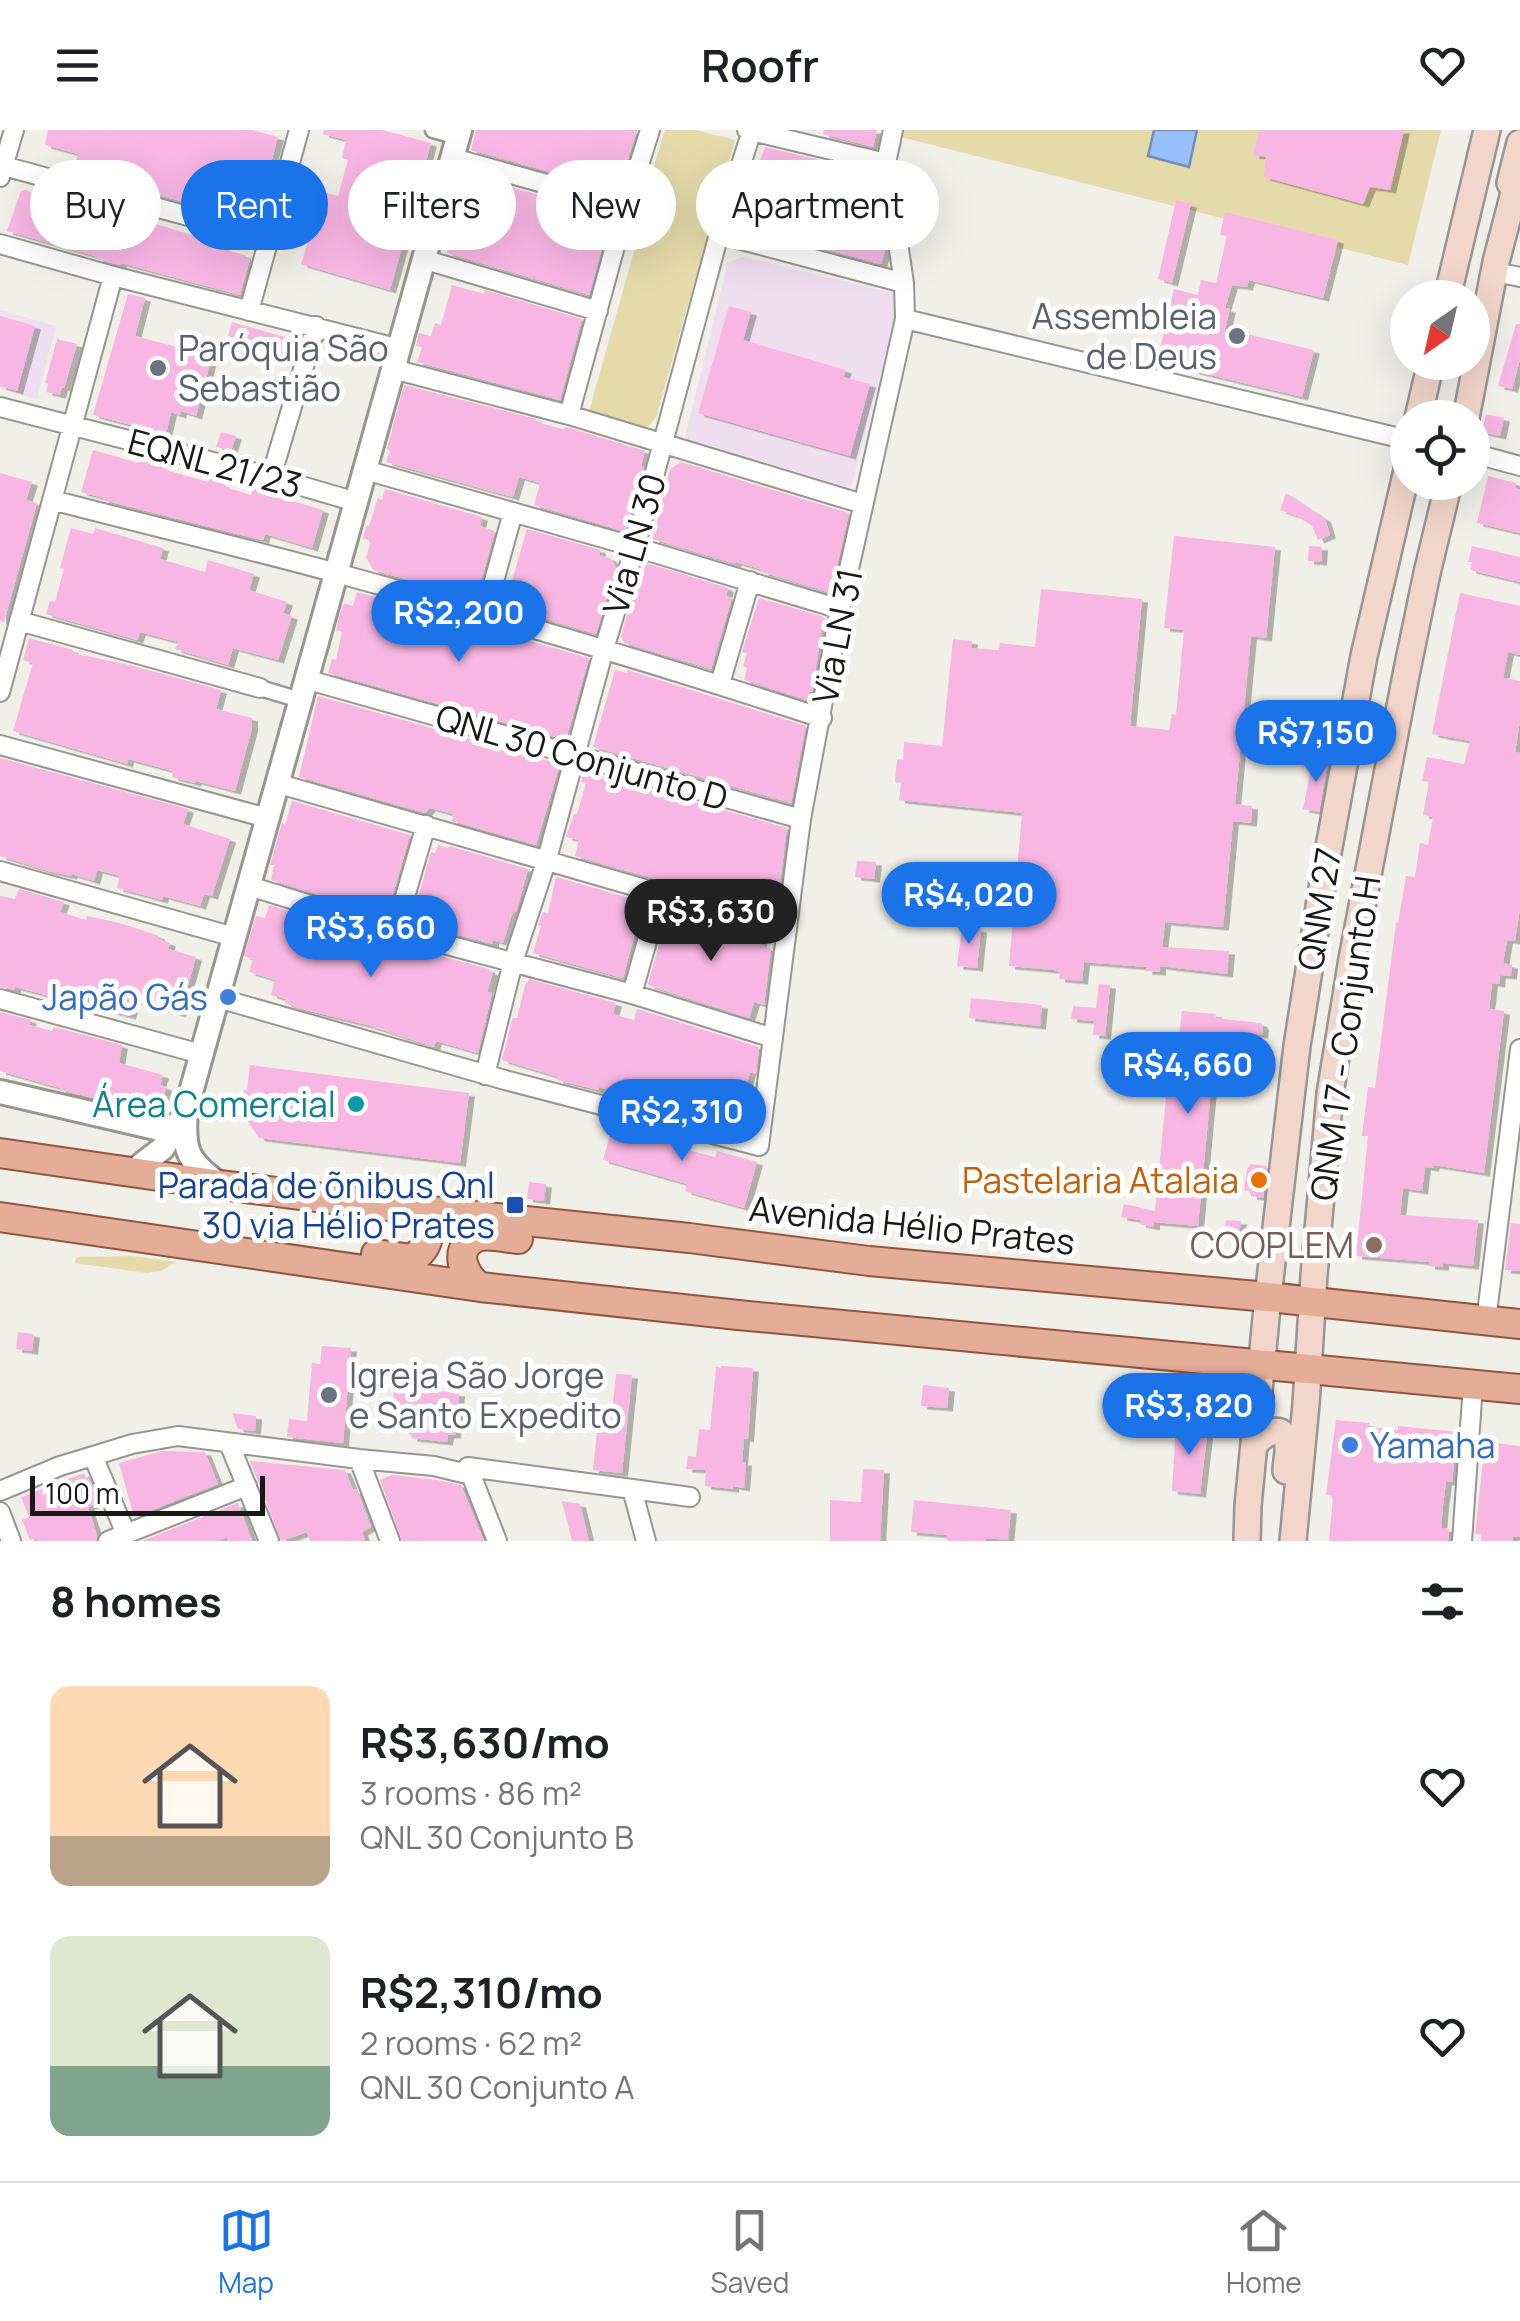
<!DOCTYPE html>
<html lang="en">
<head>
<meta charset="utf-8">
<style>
	body { margin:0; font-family:Manrope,sans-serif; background:#f2f2f2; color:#202124; height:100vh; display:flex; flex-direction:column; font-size:38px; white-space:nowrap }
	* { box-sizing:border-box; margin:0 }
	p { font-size:32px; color:#757577 }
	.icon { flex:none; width:55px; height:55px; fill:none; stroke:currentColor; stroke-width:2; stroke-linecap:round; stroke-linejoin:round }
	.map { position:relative; height:1411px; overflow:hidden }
	.details { display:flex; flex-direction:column; background:#fff; flex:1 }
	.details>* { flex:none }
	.top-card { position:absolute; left:30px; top:30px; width:1000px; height:90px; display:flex; gap:20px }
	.needle { width:65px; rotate:214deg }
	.tools { position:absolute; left:1390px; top:150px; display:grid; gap:20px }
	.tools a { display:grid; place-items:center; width:100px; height:100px; border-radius:50%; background:#fff; box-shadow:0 10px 40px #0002; font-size:50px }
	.scale { position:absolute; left:30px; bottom:25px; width:235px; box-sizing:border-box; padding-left:10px; border:5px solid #191917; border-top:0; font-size:28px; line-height:35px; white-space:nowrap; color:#191917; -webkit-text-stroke:8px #fff; paint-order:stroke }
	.price { position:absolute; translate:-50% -85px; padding:0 22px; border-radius:35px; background:#1a73e8; color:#fff; font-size:32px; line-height:65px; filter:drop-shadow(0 2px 5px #0008) }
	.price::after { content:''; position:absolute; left:50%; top:60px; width:30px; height:22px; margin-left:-15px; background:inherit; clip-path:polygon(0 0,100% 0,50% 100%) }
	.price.current { background:#222; color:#fff }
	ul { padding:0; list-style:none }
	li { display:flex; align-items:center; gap:30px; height:250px; padding:0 50px }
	li span { display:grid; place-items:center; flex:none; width:280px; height:200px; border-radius:20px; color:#555 }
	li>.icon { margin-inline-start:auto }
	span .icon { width:120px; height:120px; fill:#fffc; stroke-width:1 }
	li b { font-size:42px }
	h2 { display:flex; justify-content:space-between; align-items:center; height:120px; padding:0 50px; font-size:42px }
	.tag { padding:0 35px; border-radius:45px; background:#fff; box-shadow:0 10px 40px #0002; font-size:35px; line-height:90px }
	.tag.current { background:#1a73e8; color:#fff }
	header { display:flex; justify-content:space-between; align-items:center; height:130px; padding:0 50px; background:#fff; font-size:45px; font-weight:600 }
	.tabs { display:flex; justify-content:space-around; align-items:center; height:140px; border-top:2px solid #e0e0e0; background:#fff; font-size:28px; color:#757577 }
	.tabs a { display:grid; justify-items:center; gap:5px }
	.tabs .current { color:#1a73e8 }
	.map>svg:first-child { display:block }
</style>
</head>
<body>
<header><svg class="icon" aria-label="menu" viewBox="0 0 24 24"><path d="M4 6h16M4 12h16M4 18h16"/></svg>Roofr<svg class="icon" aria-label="heart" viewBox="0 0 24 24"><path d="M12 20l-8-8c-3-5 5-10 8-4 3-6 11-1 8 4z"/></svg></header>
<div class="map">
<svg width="1520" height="1411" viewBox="0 0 1520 1411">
	<defs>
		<filter id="shadow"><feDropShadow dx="6" dy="3.5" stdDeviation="0" flood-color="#0004"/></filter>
	</defs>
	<rect width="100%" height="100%" fill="#f0efe8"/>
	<path fill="#efdef0" d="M743,127L901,165L851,358L685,308L728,132Z
		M0,180L56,196L37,269L0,259Z"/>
	<path fill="#e4daaa" d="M665,0H696L735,10L656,287L650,295L640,299L588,285L640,100L638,89Z
		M903,0H1441L1408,135L901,7Z
		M132,1126L176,1132L161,1141L147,1143L75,1133L76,1127Z"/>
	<path fill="#98c0fa" stroke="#728eb6" stroke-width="2.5" d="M1154,0H1197L1189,37L1148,26Z"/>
	<path fill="#f8b7e3" filter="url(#shadow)" d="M48,0H252L278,7L267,47L273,48L268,67L263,65L255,91L73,42L78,24L45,15Z
		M324,0H382L431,13L390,160L301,134L323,62L338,66L348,30L342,28L346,10L323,4Z
		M476,0H637L618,61L471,20Z
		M824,0H877L873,17L823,4Z
		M1259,0H1404L1390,60L1370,57L1363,74L1264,47L1266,27L1253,25Z
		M765,17L875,44L886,117L881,134L757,101L758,98L744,94L751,68L750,57Z
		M472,46L611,85L589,165L447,123L449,114L446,113L461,58L468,60Z
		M26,60L37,65L32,77L61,85L66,67L202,108L224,112L223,119L245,125V128L250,129L240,165L121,133L120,135L116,134L97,129L98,127L7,101L21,61Z
		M1176,70L1191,74L1172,153L1158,149Z
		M1225,82L1338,110L1323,168L1249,150L1247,157L1232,155L1225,178L1230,179L1225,199L1314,220L1302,267L1157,232L1174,159L1198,165L1201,150L1216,153L1227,106L1220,105Z
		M452,155L484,164L485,160L582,189L560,270L417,232L422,217L416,216L419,203L431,206L435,193L441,195Z
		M128,164L145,168L135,206L212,226L196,286L181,281L180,285L171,282L166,304L93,285Z
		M729,176L751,182L743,210L846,240L843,247L870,254L850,326L698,283Z
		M0,186L35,196L17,261L0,256Z
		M232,192L292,209L288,223L228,206Z
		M1516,194H1520V229L1512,259L1498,256Z
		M57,209L77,214L64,258L62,257L60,265L46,262L48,254L45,253Z
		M404,255L536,289V292L563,299L566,297L645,321L641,336H644L626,402L534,375L540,353L519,347L513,367L386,332L390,321L387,319Z
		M1486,284L1504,288L1500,306L1482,302Z
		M221,302L236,306L231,321L216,317Z
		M93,320L138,333L140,326L163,332L160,338L183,345L208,352L210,345L228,358L251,365L254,356L276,362L275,366L323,380L312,418L265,404L263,410L245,406L103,370V368L81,362Z
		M681,332L849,383L831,463L762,442L763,440L736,432L735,434L653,409L670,339Z
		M0,343L32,352L26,370L37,373L4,492L0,491Z
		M1488,346L1516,353L1515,358L1520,360V403L1477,393Z
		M385,359L482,387L480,396L495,401L476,469L373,440L366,427L371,411L363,408L367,395L369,396L378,368L382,370Z
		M1286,363L1325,389L1330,405L1318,410L1312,396L1297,386L1280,380Z
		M71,398L93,404L95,398L163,418L160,429L205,442L208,430L254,444L249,460L287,472L283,483L292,486L278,530L233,518L228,535L175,519L178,512L140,502L137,510L46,484L50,471L55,472L64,439L60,438Z
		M527,399L600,420L599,425L610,428L616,437L596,504L525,483L527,477L506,471Z
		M1174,406L1275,417L1266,508L1251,506L1235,674L1252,676L1251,693L1233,691L1223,797L1165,792L1162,817L1229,821L1227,844L1160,836V842L1146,841L1147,837L1084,832L1082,851L1059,849L1060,842L1054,840L1009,836L1022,683L899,670L901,653L895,652L897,629L903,630L904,612L942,616L953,509L972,511L971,518L999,520L1000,513L1035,517L1041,459L1142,469L1130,596L1169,600L1172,584L1176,585L1184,500L1164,498Z
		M1309,416L1322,417L1321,432L1308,431Z
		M1472,416L1520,427V452L1470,440L1472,432H1468Z
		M646,433L728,458L726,466L732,468L711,539L624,513L621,506L638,448L642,449Z
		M357,462L589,528L566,610L328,543L332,529L336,530L342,502L336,500L339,487L344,473L353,476Z
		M1460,463L1520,476V525L1508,522L1503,548L1520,551V591L1515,622L1520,623V778L1515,811L1507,810L1503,833L1512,835L1511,846L1500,845L1499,854L1492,853L1489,879L1504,881L1484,1043L1434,1035L1433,1038L1425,1037L1422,1061L1403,1058L1400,1085L1478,1090L1473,1136L1443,1133V1137L1429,1136V1132L1356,1126L1368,1006H1362L1368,957L1375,958L1396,793H1398L1406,746L1415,747L1420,713L1428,715L1433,687L1423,685L1429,652L1422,651L1427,627L1464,634L1470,611L1432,604Z
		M759,468L824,487L812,562L810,561L807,570L744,550L747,538L743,536L747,523L742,522Z
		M29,508L73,520L72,523L130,535L221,560L216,579L252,588V598L235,661L196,651L195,653L172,647L173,641L128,629L127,634L13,601L33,533L23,530Z
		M615,540L627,543V540L806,596L791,673L593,617Z
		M318,566L560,634L536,715L452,691L453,684L430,678L425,683L299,647Z
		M0,628L188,679L183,694L230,709L212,766L204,764L200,776L163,766L162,770L117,758L120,746L97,740L94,751L72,744L71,746L48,741L0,726Z
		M1313,628L1328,631L1319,682L1303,679Z
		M584,641L787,698L776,784L575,726L579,710L566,707L574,684H577L586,653L581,652Z
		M292,671L410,705L387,785L354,775V772L330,765L329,768L271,750L274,735H270L282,693L285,695Z
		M438,715L448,718L449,716L528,739L516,782L514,781L511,787L503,813L493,810V814L435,799L438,789L414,782L431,722L435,723Z
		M857,731L876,732L874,749L855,747Z
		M940,732L973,736L971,756L976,757L973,782L953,780L955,767L944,765L945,752L938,751Z
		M556,747L643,772L623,848L533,823L541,796L538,795L543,782L548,783Z
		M19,759L64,772L60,782L86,790L87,786L120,793L159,806V809L170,813L168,819L196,827L180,884L134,871L130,886L107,880L110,870L87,864L84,875L15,857V860L0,857V766L15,769Z
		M269,775L391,813L489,839V841L493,842L487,862L492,863L478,923L436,911L434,917L367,895L298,878L285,873L286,869L271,865L275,850L249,842L253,829L244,826L256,786L265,788Z
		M669,779L763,806L760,815L771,819L764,875L754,872L749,888L650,856L648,854Z
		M962,796L981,799L977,838L957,836Z
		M529,849L616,873L613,884L634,890L637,879L759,917L756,944L750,942L739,984L748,986L744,999L639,972L640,968L599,957L598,960L557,950L558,947L502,930L512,890L513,888H517L525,855Z
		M1099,854L1110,855L1105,906L1093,905L1094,891L1071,889L1073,876L1096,878Z
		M971,868L1042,875L1040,896L969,888Z
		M1182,881L1216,884L1215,888L1261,893L1263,897L1262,905L1239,902L1237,919L1215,917L1198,1096L1154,1092V1097L1140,1094V1090L1121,1087L1124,1074L1155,1081L1172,905L1179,906Z
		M0,882L31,890L29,895L52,901L54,897L122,915L119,933L163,945L160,955L166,957L160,984L60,960V958L0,941Z
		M250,935L469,963L460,1033L259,1008L244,986L245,978L241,977L244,960H247Z
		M614,991L686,1012L684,1019L715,1027L717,1021L757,1032L744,1078L685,1061L687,1054L603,1030Z
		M1251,1034L1267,1036L1263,1068L1251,1066V1061L1244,1060L1247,1039Z
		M529,1052L546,1054L544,1071L527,1069Z
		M1226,1090L1241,1091L1239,1105L1225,1103Z
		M1511,1093L1520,1094V1141L1505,1140Z
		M18,1202L34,1204L32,1221L16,1219Z
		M322,1216L351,1218L343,1313L287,1307L289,1289L307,1291L312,1233L320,1234Z
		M721,1236L753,1238L748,1309L744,1308L742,1332H746L744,1358L733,1356V1359L705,1356L706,1340L686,1339L688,1326L696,1327L699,1299L710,1300L716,1237L721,1238Z
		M616,1244L632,1245L622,1343L593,1340L598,1291L611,1292Z
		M923,1255L949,1258L947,1278L921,1276Z
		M394,1257L459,1263L455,1305H448L447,1312L411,1308L412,1304L403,1300V1297L392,1296L391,1289L388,1288L390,1274H393Z
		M232,1283L256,1286L255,1301L238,1299Z
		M1336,1290L1369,1293V1297L1398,1300V1296L1457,1302L1452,1352H1446L1443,1375L1441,1398L1449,1399L1448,1411H1329L1333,1366L1326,1365Z
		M1176,1294L1208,1297L1200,1364L1172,1361Z
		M1485,1312L1520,1316V1407H1513V1411H1481L1482,1404H1475Z
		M162,1321L205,1322L218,1354L134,1387L119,1333Z
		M250,1331L345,1340L353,1360L357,1359L371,1397L362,1402L365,1411H310L307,1402L281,1411Z
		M863,1339L884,1340L880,1411H830V1370L861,1372Z
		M84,1343L86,1349L89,1348L99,1372L88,1377L97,1405L96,1411H38L36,1408L30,1410L22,1390L29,1387L21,1367Z
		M392,1345L437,1350L461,1355L484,1411H402L380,1350Z
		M914,1370L1011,1380L1008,1410L986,1408V1411H947V1405L911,1402Z
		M562,1371L580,1374L589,1411H572Z
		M238,1373L252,1411H228L227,1407L218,1411H142Z"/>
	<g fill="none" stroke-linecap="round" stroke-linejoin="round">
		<defs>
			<path id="pedestrian" d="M433,0L458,7
				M260,558L300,570"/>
			<path id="minor" d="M747,0L886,33
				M453,28L626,76
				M0,35L269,108
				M0,47L14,0
				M719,104L904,153
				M0,114L113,146L400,219
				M426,130L598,181
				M1495,142L1520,147
				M249,181L299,0
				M905,189L1408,310
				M393,239L569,285L863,374
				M0,277L271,347L356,372
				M569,285L626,76L650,0
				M1472,323L1520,336
				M365,340L635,417L840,479
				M271,347L316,196
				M52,370C148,395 245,418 340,444C502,488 663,536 822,588
				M485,484L513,382
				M19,491L260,558
				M305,549L801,689
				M720,554L750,451
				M0,562L113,146
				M0,615L267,688
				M276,653L787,800
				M0,741L234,807
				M249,756L395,801L632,864L773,908
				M395,801L426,695
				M632,864L661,762
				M218,868L505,950L759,1016L801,689L840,479L905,189L904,153L886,33L893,0
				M0,869L201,924
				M485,945L513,832L547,729L604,519L635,417L719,104L752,0
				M1486,1191L1520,919
				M229,1313L269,1411
				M93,1326L126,1404
				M359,1329L390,1411
				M468,1337L632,1359L646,1411
				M632,1359L690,1367
				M0,1361L60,1336L93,1326L132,1314L178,1306L359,1329L434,1336L463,1343L468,1337L497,1411
				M0,1382L11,1411
				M108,1411L247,1356
				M1462,1411L1473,1255"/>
			<path id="tertiary" d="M0,962L173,1002
				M132,1042L163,1018L179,992
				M219,1054C186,1030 183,1020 186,980L460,0"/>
			<path id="secondary" d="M1510,53L1520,13
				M1447,168L1487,0
				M1418,288L1431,232
				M1466,288L1496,132L1520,40
				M1255,1315C1262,1303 1284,1292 1288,1314C1289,1322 1286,1333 1286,1341
				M1247,1411L1248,1376L1268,1167L1297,916L1325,739L1364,526L1408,336
				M1293,1411L1306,1274L1314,1145L1330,964L1352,829L1406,545L1427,443L1449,352"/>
			<path id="primary" d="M0,1023L221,1055L411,1079L689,1108L869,1131L1268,1167L1520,1194
				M0,1087L480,1157L738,1185L1520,1259
				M376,1124L412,1129C434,1115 433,1092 411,1079
				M480,1157C464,1147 452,1119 475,1108C486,1102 505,1108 518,1109
				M1216,1246C1236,1248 1254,1247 1259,1269"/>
		</defs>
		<use href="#pedestrian" stroke="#979690" stroke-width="19"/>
		<use href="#minor" stroke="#979690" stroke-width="22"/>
		<use href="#tertiary" stroke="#979690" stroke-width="28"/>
		<use href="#secondary" stroke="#979690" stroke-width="30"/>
		<use href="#primary" stroke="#91553e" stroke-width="32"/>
		<use href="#pedestrian" stroke="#fff" stroke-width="14"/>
		<use href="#minor" stroke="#fff" stroke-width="18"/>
		<use href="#tertiary" stroke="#fff" stroke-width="22"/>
		<use href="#secondary" stroke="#f2d6cb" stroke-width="25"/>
		<use href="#primary" stroke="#e4ad98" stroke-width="28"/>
	</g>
	<g fill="#6b7280" stroke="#fff" stroke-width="4">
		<circle cx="1237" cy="206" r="10"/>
		<circle cx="158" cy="238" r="10"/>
		<circle cx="329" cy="1265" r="10"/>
	</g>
	<g fill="#3f7fe0" stroke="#fff" stroke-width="4">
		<circle cx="228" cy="867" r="10"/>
		<circle cx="1350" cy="1315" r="10"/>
	</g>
	<circle fill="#0f9aa8" stroke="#fff" stroke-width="4" cx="356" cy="974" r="10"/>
	<circle fill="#e8710a" stroke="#fff" stroke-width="4" cx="1259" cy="1050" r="10"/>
	<rect fill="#1a4fb4" stroke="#fff" stroke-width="4" x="505" y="1065" width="20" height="20" rx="5"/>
	<circle fill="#8d6e63" stroke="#fff" stroke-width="4" cx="1374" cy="1115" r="10"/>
	<g text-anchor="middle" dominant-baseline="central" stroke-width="10" stroke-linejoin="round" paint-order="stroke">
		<g font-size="35" fill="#5b616d" stroke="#fff" text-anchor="start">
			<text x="1217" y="186" text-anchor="end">Assembleia<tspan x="1217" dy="40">de Deus</tspan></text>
			<text x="178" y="218">Paróquia São<tspan x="178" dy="40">Sebastião</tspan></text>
			<text x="349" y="1245">Igreja São Jorge<tspan x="349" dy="40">e Santo Expedito</tspan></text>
		</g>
		<g font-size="35" fill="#191917" stroke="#fff">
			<text transform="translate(215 333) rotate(15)">EQNL 21/23</text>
			<text transform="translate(634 414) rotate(-74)">Via LN 30</text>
			<text transform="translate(837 506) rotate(-79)">Via LN 31</text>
			<text transform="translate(582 627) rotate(16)">QNL 30 Conjunto D</text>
			<text transform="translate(1319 779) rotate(-81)">QNM 27</text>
			<text transform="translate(1345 908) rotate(-82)">QNM 17 - Conjunto H</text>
			<text transform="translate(912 1095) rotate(6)">Avenida Hélio Prates</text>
		</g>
		<g font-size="35" fill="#366cbe" stroke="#fff" text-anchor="end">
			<text x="208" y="867">Japão Gás</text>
			<text x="1370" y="1315" text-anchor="start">Yamaha</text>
		</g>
		<g font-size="35" fill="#0d838f" stroke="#fff" text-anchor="end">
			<text x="336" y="974">Área Comercial</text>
		</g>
		<g font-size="35" fill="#c56008" stroke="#fff" text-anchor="end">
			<text x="1239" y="1050">Pastelaria Atalaia</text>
		</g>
		<g font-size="35" fill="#164399" stroke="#fff" text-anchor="end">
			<text x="495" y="1055">Parada de õnibus Qnl<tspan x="495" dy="40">30 via Hélio Prates</tspan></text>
		</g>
		<g font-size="35" fill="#785e54" stroke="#fff" text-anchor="end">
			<text x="1354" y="1115">COOPLEM</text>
		</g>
	</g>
</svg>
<div class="tools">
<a><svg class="needle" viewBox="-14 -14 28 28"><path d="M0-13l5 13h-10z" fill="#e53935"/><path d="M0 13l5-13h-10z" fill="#757577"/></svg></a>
<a><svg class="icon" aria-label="locate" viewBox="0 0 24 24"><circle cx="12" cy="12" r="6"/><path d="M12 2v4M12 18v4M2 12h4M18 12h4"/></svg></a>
</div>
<div class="scale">100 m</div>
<b class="price" style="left:459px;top:535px">R$2,200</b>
<b class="price" style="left:1316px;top:655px">R$7,150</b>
<b class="price" style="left:969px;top:817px">R$4,020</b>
<b class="price current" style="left:711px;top:834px">R$3,630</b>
<b class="price" style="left:371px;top:850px">R$3,660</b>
<b class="price" style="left:1188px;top:987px">R$4,660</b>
<b class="price" style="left:682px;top:1034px">R$2,310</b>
<b class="price" style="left:1189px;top:1328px">R$3,820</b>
<div class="top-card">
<a class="tag">Buy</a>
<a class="tag current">Rent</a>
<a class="tag">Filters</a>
<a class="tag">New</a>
<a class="tag">Apartment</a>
</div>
</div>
<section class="details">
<h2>8 homes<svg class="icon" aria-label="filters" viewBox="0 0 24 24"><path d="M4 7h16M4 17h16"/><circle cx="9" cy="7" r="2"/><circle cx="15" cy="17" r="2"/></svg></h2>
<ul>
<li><span style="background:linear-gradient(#ffd9b3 75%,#b9a48a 0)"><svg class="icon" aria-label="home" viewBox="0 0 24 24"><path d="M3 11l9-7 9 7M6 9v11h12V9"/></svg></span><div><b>R$3,630/mo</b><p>3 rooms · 86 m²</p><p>QNL 30 Conjunto B</p></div><svg class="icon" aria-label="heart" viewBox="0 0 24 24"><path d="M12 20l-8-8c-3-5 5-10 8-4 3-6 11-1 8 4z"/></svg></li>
<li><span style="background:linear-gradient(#dfe7d0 65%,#7fa58c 0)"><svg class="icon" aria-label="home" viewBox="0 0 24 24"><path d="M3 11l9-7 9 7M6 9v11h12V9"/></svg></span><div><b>R$2,310/mo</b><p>2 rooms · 62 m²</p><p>QNL 30 Conjunto A</p></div><svg class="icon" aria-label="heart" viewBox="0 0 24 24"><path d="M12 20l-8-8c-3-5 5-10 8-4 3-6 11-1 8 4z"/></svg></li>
</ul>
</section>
<nav class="tabs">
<a class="current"><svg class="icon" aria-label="map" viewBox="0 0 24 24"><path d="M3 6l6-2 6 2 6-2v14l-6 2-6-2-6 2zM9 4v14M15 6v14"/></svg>Map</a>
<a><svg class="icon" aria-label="saved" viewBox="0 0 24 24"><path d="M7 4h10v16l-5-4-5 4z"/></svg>Saved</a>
<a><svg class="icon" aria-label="home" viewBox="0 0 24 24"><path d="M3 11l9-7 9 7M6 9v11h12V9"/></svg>Home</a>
</nav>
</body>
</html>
